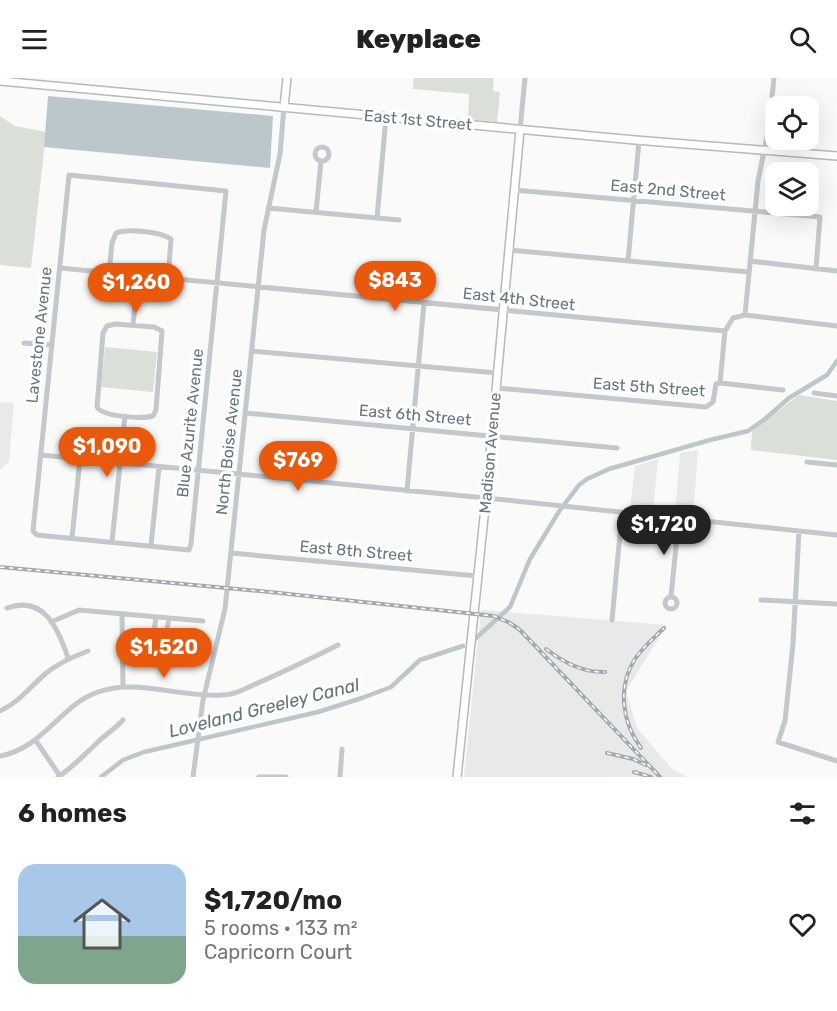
<!DOCTYPE html>
<html lang="en">
<head>
<meta charset="utf-8">
<style>
	body { margin:0; font-family:Rubik,sans-serif; background:#f6f6f6; color:#222; height:100vh; display:flex; flex-direction:column; font-size:22px; white-space:nowrap }
	* { box-sizing:border-box; margin:0 }
	p { font-size:20px; color:#767676 }
	.icon { flex:none; width:33px; height:33px; fill:none; stroke:currentColor; stroke-width:2; stroke-linecap:round; stroke-linejoin:round }
	.map { position:relative; height:699px; overflow:hidden }
	.side { display:flex; flex-direction:column; background:#fff; flex:1 }
	.side>* { flex:none }
	.fabs { position:absolute; left:765px; top:18px; display:grid; gap:12px }
	.fabs a { display:grid; place-items:center; width:54px; height:54px; border-radius:12px; background:#fff; box-shadow:0 6px 24px #0002; font-size:30px }
	.price { position:absolute; translate:-50% -51px; padding:0 14px; border-radius:21px; background:#ea580c; color:#fff; font-size:20px; line-height:39px; filter:drop-shadow(0 2px 3px #0008) }
	.price::after { content:''; position:absolute; left:50%; top:36px; width:18px; height:14px; margin-left:-9px; background:inherit; clip-path:polygon(0 0,100% 0,50% 100%) }
	.price.current { background:#222; color:#fff }
	ul { padding:0; list-style:none }
	li { display:flex; align-items:center; gap:18px; height:150px; padding:0 18px }
	li span { display:grid; place-items:center; flex:none; width:168px; height:120px; border-radius:18px; color:#555 }
	li>.icon { margin-inline-start:auto }
	span .icon { width:72px; height:72px; fill:#fffc; stroke-width:1 }
	li b { font-size:26px }
	h2 { display:flex; justify-content:space-between; align-items:center; height:72px; padding:0 18px; font-size:26px }
	header { display:flex; justify-content:space-between; align-items:center; height:78px; padding:0 18px; background:#fff; font-size:27px; font-weight:800 }
	.map>svg:first-child { display:block }
</style>
</head>
<body>
<header><svg class="icon" aria-label="menu" viewBox="0 0 24 24"><path d="M4 6h16M4 12h16M4 18h16"/></svg>Keyplace<svg class="icon" aria-label="search" viewBox="0 0 24 24"><circle cx="10" cy="10" r="6"/><path d="M15 15l6 6"/></svg></header>
<div class="map">
<svg width="837" height="699" viewBox="0 0 837 699">
	<rect width="100%" height="100%" fill="#fafaf8"/>
	<path fill="#e8e9e9" d="M0,324L14,325L9,384L0,392Z
		M698,372L693,437L675,435L680,375Z
		M658,381L653,433L630,431L635,388Z
		M481,532L667,547L626,613L637,650L672,691L687,699H464Z"/>
	<path fill="#dadfd7" d="M414,0H494L493,13L500,14L497,44L468,41L469,16L413,11Z
		M0,38L15,48L46,54L31,190L0,187Z
		M105,269L157,274L153,314L101,309Z
		M799,317L837,323V382L751,372L752,353Z"/>
	<path fill="#bbc7cb" d="M48,18L273,38L270,90L44,69Z"/>
	<g fill="none" stroke-linecap="round" stroke-linejoin="round">
		<path stroke="#bbc7cb" stroke-width="4.5" d="M476,560L510,529L530,481L560,432L579,407L587,401L609,391L710,362L748,353L765,341L789,320L827,297L837,283
			M101,699L123,682L144,674L318,634L362,620L391,609L420,582L463,568"/>
		<defs>
			<path id="major" d="M0,3L635,62L837,78
				M284,29L287,0
				M457,699L486,420L520,52"/>
		</defs>
		<use href="#major" stroke="#b5babe" stroke-width="10"/>
		<path stroke="#c3c8cc" stroke-width="5" d="M520,52L525,0
			M315 76a7 7 0 1 1 14 0a7 7 0 1 1-14 0Z
			M69,97L226,113L191,466L189,472L37,457L33,453Z
			M514,112L820,139L816,191
			M268,130L399,142
			M316,134L321,83
			M377,140L386,39
			M509,172L749,194
			M628,183L639,63
			M750,183L837,193
			M60,190L725,253
			M109,195L112,165L116,155C127,150 161,154 171,161L168,201
			M745,237L758,103L769,49L774,0
			M115,246L154,249L162,253L156,332L153,338C142,341 103,339 97,329L103,255L107,248Z
			M133,247L138,198
			M24,265L52,267
			M252,273L497,295
			M720,305L725,253L733,240L745,237L837,248
			M496,310L706,329L713,324L716,306L720,305L783,312
			M814,315L837,318
			M245,335L617,370
			M41,377L506,422L837,457
			M807,384L837,387
			M407,413L424,225
			M799,453L793,566L785,643L778,664L837,683
			M72,460L80,381
			M112,464L125,338
			M151,468L159,389
			M231,475L477,498
			M671,518L679,440
			M665 525a6 6 0 1 1 12 0a6 6 0 1 1-12 0Z
			M761,522L837,526
			M7,530C44,517 58,550 68,580
			M122,536L123,609
			M156,539L153,561L155,566L160,568L164,566L169,540
			M612,542L622,434
			M51,544L79,532L203,543
			M0,633C18,625 30,609 45,596C58,585 72,579 88,573
			M36,663L60,698
			M0,678C44,670 60,627 98,614C138,600 180,620 221,617C235,617 247,610 260,604C286,593 312,580 338,567
			M58,699C73,689 85,676 98,664C106,656 115,651 123,642
			M193,699L203,622L225,531L264,152L280,76L284,29
			M259,699H286
			M340,699L342,671"/>
		<use href="#major" stroke="#fff" stroke-width="7"/>
		<defs>
			<path id="rail" d="M0,489L270,514L494,538L510,545L520,552L660,699
				M546,571C563,584 583,595 605,594
				M641,670C622,644 617,609 635,581C643,569 654,560 664,550
				M607,675L633,681L646,687
				M634,694L651,699"/>
		</defs>
		<use href="#rail" stroke="#a2aab0" stroke-width="4"/>
		<use href="#rail" stroke="#fff" stroke-width="1.5" stroke-dasharray="4.5" stroke-linecap="butt"/>
	</g>
	<g text-anchor="middle" dominant-baseline="central" stroke-width="6" stroke-linejoin="round" paint-order="stroke">
		<g font-size="16" fill="#657683" stroke="#fff">
			<text transform="translate(418 42) rotate(5)">East 1st Street</text>
			<text transform="translate(668 112) rotate(5)">East 2nd Street</text>
			<text transform="translate(519 221) rotate(6)">East 4th Street</text>
			<text transform="translate(39 257) rotate(-84)">Lavestone Avenue</text>
			<text transform="translate(649 309) rotate(4)">East 5th Street</text>
			<text transform="translate(415 337) rotate(5)">East 6th Street</text>
			<text transform="translate(190 345) rotate(-84)">Blue Azurite Avenue</text>
			<text transform="translate(229 364) rotate(-84)">North Boise Avenue</text>
			<text transform="translate(490 375) rotate(-85)">Madison Avenue</text>
			<text transform="translate(356 473) rotate(5)">East 8th Street</text>
		</g>
		<g font-size="18" font-style="italic" fill="#60757c" stroke="#fff">
			<text transform="translate(264 630) rotate(-14)">Loveland Greeley Canal</text>
		</g>
	</g>
</svg>
<div class="fabs">
<a><svg class="icon" aria-label="locate" viewBox="0 0 24 24"><circle cx="12" cy="12" r="6"/><path d="M12 2v4M12 18v4M2 12h4M18 12h4"/></svg></a>
<a><svg class="icon" aria-label="layers" viewBox="0 0 24 24"><path d="M12 4l9 5-9 5-9-5zM3 14l9 5 9-5"/></svg></a>
</div>
<b class="price" style="left:395px;top:234px">$843</b>
<b class="price" style="left:136px;top:236px">$1,260</b>
<b class="price" style="left:107px;top:400px">$1,090</b>
<b class="price" style="left:298px;top:414px">$769</b>
<b class="price current" style="left:664px;top:478px">$1,720</b>
<b class="price" style="left:164px;top:601px">$1,520</b>
</div>
<section class="side">
<h2>6 homes<svg class="icon" aria-label="filters" viewBox="0 0 24 24"><path d="M4 7h16M4 17h16"/><circle cx="9" cy="7" r="2"/><circle cx="15" cy="17" r="2"/></svg></h2>
<ul>
<li><span style="background:linear-gradient(#a9c7e8 60%,#7fa58c 0)"><svg class="icon" aria-label="home" viewBox="0 0 24 24"><path d="M3 11l9-7 9 7M6 9v11h12V9"/></svg></span><div><b>$1,720/mo</b><p>5 rooms · 133 m²</p><p>Capricorn Court</p></div><svg class="icon" aria-label="heart" viewBox="0 0 24 24"><path d="M12 20l-8-8c-3-5 5-10 8-4 3-6 11-1 8 4z"/></svg></li>
</ul>
</section>
</body>
</html>
